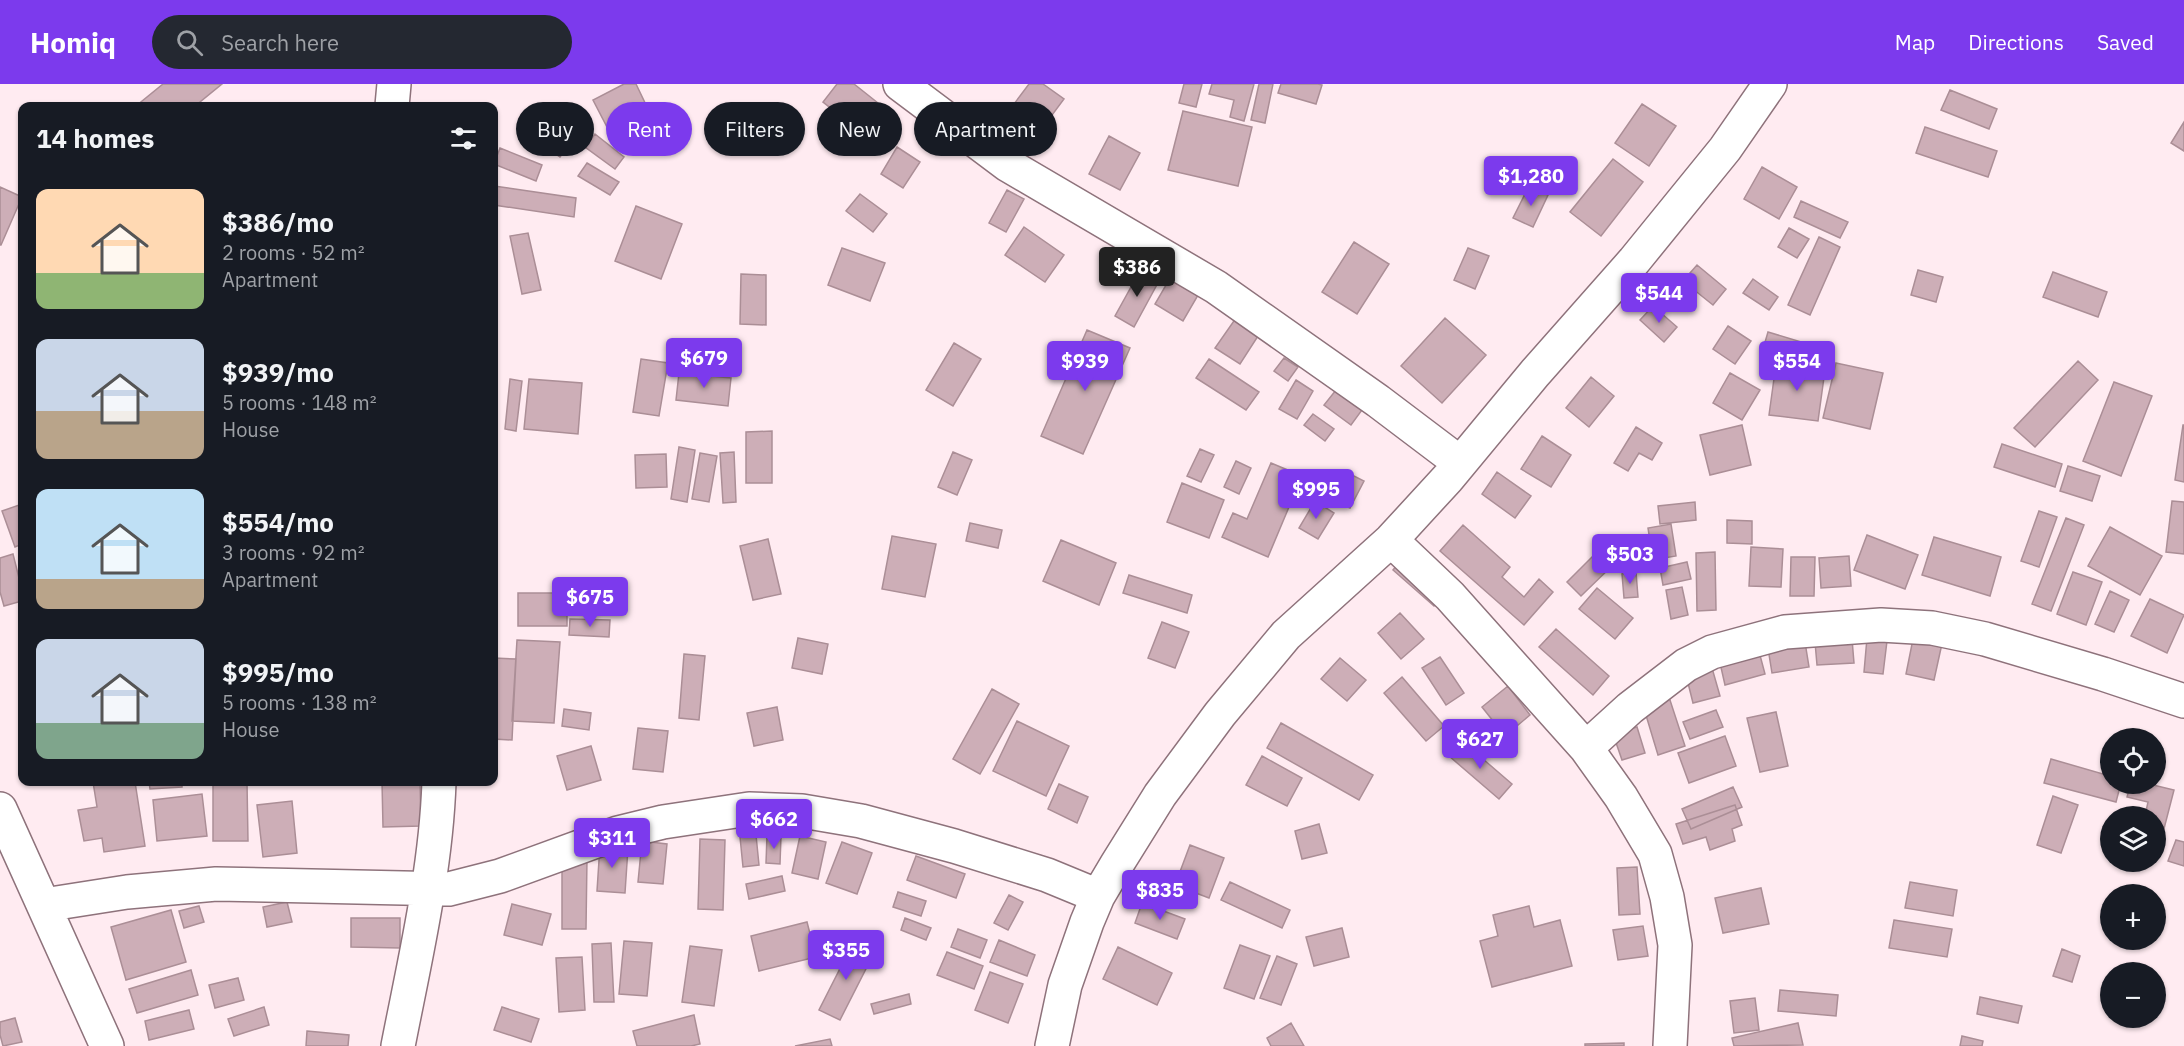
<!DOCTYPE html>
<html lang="en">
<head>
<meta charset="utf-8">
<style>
	body { margin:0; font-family:"IBM Plex Sans",sans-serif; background:#242831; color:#f1f3f6; height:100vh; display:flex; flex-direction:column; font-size:22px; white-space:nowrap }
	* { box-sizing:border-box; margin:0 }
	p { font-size:20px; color:#9ea1a6 }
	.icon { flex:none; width:33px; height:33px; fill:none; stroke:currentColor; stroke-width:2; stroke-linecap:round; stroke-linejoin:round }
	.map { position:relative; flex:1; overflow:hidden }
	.drawer { position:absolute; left:18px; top:18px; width:480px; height:684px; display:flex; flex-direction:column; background:#171b24; border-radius:12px; box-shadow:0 2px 4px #0004 }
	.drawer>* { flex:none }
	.banner { position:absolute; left:516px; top:18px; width:570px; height:54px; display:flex; gap:12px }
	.tools { position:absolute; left:2100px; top:644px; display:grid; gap:12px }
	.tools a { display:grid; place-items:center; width:66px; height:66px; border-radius:50%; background:#171b24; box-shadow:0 2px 4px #0004; font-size:30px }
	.price { position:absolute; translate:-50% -51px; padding:0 14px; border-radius:6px; background:#7c3aed; color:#fff; font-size:20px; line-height:39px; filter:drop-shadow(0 2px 3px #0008) }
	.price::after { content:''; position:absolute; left:50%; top:36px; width:18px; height:14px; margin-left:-9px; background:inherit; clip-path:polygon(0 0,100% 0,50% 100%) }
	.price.active { background:#222; color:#fff }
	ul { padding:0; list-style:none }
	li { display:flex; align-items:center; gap:18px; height:150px; padding:0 18px }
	li span { display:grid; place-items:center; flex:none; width:168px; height:120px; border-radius:12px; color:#555 }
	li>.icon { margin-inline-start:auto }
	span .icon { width:72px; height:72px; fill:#fffc; stroke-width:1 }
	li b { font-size:26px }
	h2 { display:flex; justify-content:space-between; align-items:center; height:72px; padding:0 18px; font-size:26px }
	.pill { padding:0 21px; border-radius:27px; background:#171b24; box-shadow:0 2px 4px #0004; font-size:21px; line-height:54px }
	.pill.active { background:#7c3aed; color:#fff }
	header { display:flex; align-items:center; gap:36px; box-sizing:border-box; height:84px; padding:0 30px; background:#7c3aed; color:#fff }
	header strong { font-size:28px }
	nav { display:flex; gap:33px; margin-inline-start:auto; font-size:21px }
	.search { width:420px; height:54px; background:#242831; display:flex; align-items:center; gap:15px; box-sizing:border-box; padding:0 21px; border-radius:33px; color:#9ea1a6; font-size:22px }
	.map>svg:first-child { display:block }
</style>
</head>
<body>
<header>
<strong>Homiq</strong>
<div class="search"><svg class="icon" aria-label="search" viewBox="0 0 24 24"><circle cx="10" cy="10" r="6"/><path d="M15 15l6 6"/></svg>Search here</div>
<nav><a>Map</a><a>Directions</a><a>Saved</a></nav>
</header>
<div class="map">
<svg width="2184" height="962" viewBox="0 0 2184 962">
	<rect width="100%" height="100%" fill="#ffebf1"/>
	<path fill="#cdaeb7" stroke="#ab8e96" stroke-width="1.5" d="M163,0H222L195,22H136Z
		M624,0H636L647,23L607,43L593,16Z
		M837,0H854L878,19L857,45L823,18Z
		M1029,0H1043L1064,15L1032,58L1002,36Z
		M1184,0H1202L1196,23L1179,19Z
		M1212,0H1254L1244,37L1230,33L1234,16L1209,10Z
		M1259,0H1273L1265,39L1251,36Z
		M1281,0H1318L1322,1L1316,20L1278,9Z
		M1950,6L1997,25L1989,45L1941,26Z
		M1642,20L1676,42L1649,82L1615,59Z
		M553,23L582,44L560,73L531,53Z
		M1183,27L1252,43L1238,102L1168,86Z
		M2184,38V67L2171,59Z
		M1925,43L1997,67L1988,93L1916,69Z
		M595,50L624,73L615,85L585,63Z
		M1109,52L1140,69L1120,106L1089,90Z
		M897,63L920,78L903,104L881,90Z
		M500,64L542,81L536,97L494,80Z
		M1613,75L1643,98L1601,152L1570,128Z
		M587,79L619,98L610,111L578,92Z
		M1762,83L1797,103L1779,135L1744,115Z
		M494,102L576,114L574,133L494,121Z
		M1529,102L1548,111L1533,143L1513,134Z
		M0,103L22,113L1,161H0Z
		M1007,106L1024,115L1006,148L989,139Z
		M860,110L887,130L873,148L846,127Z
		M1801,117L1848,138L1840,154L1794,133Z
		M636,122L682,140L661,195L615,177Z
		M1024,143L1064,171L1045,198L1005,171Z
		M1789,144L1809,155L1797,174L1778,163Z
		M528,149L541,206L522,210L510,152Z
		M1819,153L1840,163L1810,231L1788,221Z
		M1354,158L1389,180L1357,230L1322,208Z
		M842,164L885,179L870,217L828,201Z
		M1468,164L1489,172L1475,205L1454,196Z
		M1697,181L1726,205L1713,221L1683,197Z
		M1141,185L1160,195L1134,243L1115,232Z
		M1918,186L1943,193L1936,218L1911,211Z
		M2053,188L2107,208L2098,233L2043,213Z
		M1173,189L1201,206L1183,237L1155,220Z
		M741,190L766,191V241L740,240Z
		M1753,195L1778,213L1769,226L1743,209Z
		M1653,222L1677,243L1664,258L1640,236Z
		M1236,234L1260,249L1240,280L1215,264Z
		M1445,234L1486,271L1442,319L1401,282Z
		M1728,242L1751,257L1735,280L1713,265Z
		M1087,246L1130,264L1083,370L1041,352Z
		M1768,248L1831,267L1825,284L1763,265Z
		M954,259L981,275L953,322L926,306Z
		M1284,274L1298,283L1288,297L1274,287Z
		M641,275L668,279L659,332L633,328Z
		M1209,275L1259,308L1246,326L1196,294Z
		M2078,277L2098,296L2035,363L2014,344Z
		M1836,279L1883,289L1870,345L1823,334Z
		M1776,280L1825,286L1818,337L1769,331Z
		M679,289L731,294L728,322L676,316Z
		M1730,289L1760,306L1742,336L1713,319Z
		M1591,293L1614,312L1589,343L1566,324Z
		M510,295L522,297L516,347L505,345Z
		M529,295L582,299L578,350L524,345Z
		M1296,296L1313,307L1297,335L1279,325Z
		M2114,298L2152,312L2121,392L2083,377Z
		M1336,306L1362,326L1351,341L1324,321Z
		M1313,330L1334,345L1325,357L1304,341Z
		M1742,341L1751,381L1710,391L1700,351Z
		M2183,341H2184V398L2175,396Z
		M1636,343L1662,359L1652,376L1639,369L1628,387L1614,379Z
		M772,347V399H746V348Z
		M1542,352L1571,371L1551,403L1521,385Z
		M2002,360L2062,380L2055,403L1994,383Z
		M679,363L695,366L687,418L671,415Z
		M1200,365L1214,371L1201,398L1187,392Z
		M734,368L736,418L723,419L720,369Z
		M953,368L972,376L957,411L938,403Z
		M700,369L717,372L709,418L692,415Z
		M666,370L667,403L636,404L635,371Z
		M1236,377L1251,384L1239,410L1224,403Z
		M1271,379L1302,392L1268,473L1222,453L1233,429L1247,435Z
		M2068,382L2100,392L2092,417L2060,407Z
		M1346,388L1364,397L1350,424L1332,416Z
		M1497,388L1531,412L1515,434L1482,410Z
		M1182,399L1224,416L1209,454L1167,438Z
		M1315,417L1334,429L1318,455L1299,444Z
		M2172,417L2184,418V470L2166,468Z
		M1695,418L1696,436L1660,440L1658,422Z
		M22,420V460L15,463L2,427Z
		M2039,427L2057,433L2039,483L2021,477Z
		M2066,434L2084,441L2051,527L2032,520Z
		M1727,436L1752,437V460L1727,459Z
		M970,439L1002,446L998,464L966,457Z
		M1671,440L1676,472L1653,476L1648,444Z
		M1463,441L1510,483L1502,493L1524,513L1539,495L1553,508L1524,541L1440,467Z
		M2110,443L2162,472L2140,511L2088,482Z
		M1867,451L1918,471L1905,505L1854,486Z
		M892,452L936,460L925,513L882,505Z
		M1934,453L2001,473L1990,512L1922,491Z
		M768,455L781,510L753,516L740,462Z
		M1061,456L1116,479L1099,521L1043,497Z
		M1602,463L1616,478L1581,512L1567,498Z
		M1751,463L1783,465L1781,503L1749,502Z
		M1715,468L1716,526L1697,527L1696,469Z
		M13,470L22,506V517L4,522L0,508V474Z
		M1849,472L1851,502L1821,504L1819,474Z
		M1791,473H1815L1814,512H1790Z
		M1402,475L1444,511L1434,522L1393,486Z
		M1687,478L1691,495L1663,501L1660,484Z
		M1636,488L1638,513L1624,514L1622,490Z
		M2073,488L2102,498L2086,541L2057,530Z
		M1129,491L1192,511L1187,529L1123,509Z
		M1682,503L1688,531L1671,535L1666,506Z
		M1597,504L1633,534L1615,555L1579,525Z
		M2110,507L2129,516L2114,548L2095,540Z
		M518,509H567V542H518Z
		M2150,515L2184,531L2167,569L2131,552Z
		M1400,529L1424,555L1401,575L1378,549Z
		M570,535L610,536L609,553L569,551Z
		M1162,538L1189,548L1175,584L1148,574Z
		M1556,545L1609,592L1593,611L1539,563Z
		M1914,550L1943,555L1934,596L1906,590Z
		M1804,552L1809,583L1772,589L1767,558Z
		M798,554L828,560L822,590L792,584Z
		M1867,554L1887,557L1883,590L1864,588Z
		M1852,555L1854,579L1817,581L1815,558Z
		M517,556L560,558L554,639L512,637Z
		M1757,560L1765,590L1725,601L1718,570Z
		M684,570L705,572L699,636L679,634Z
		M1440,573L1464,609L1446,621L1422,584Z
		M494,574L516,575L512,656L494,655Z
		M1340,574L1366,596L1347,617L1321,595Z
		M1712,584L1720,612L1693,619L1686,591Z
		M1402,593L1444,642L1426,657L1384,609Z
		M1508,602L1530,631L1505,652L1482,623Z
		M992,605L1019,620L980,690L953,675Z
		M1668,610L1685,662L1658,671L1642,618Z
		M777,623L783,656L754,662L747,629Z
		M564,625L591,629L589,646L562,642Z
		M1716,626L1723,643L1690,655L1683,638Z
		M1776,628L1788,682L1760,688L1747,634Z
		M1017,637L1069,662L1046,712L993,687Z
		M1281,639L1373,691L1359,716L1267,664Z
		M1637,643L1645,669L1622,676L1613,650Z
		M638,644L668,647L663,688L633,685Z
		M1725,652L1736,682L1689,699L1678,669Z
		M1462,657L1512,700L1499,715L1449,672Z
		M591,662L601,696L567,706L557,672Z
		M1262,672L1302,694L1287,722L1246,701Z
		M2051,675L2110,692V699H2121L2116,718L2044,699Z
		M93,698H135L145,762L104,768L102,754L84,757L78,726L97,723Z
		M149,698H182V703L150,705Z
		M213,698H247L248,757H213Z
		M382,698H420L421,742L383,743Z
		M2131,699H2145L2174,706L2159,764H2156V732H2145L2148,718L2127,713Z
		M1059,700L1088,713L1077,739L1048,725Z
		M1733,703L1742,723L1691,745L1682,725Z
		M202,710L207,752L157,757L153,716Z
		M2053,712L2078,721L2061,769L2037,761Z
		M292,717L297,769L263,773L257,721Z
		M1735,721L1742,741L1732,745L1735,757L1710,766L1706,753L1683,760L1676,740Z
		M1319,740L1327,769L1302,775L1295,747Z
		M756,751L759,781L743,783L740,753Z
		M767,752H781L780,780L766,779Z
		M800,752L826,758L818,795L792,789Z
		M700,755L725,756L723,826L698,825Z
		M2176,756L2184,758V782L2168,777Z
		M642,757L667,760L663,800L638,798Z
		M842,758L872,769L857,810L826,799Z
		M600,761L628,764L625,809L597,807Z
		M1190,761L1224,774L1209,814L1175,801Z
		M916,772L965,790L956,814L907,796Z
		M587,774L586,845H562V775Z
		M1637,783L1640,830L1619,831L1617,784Z
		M782,792L785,807L749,815L746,800Z
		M1230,798L1290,826L1282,844L1221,816Z
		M1910,798L1957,806L1953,832L1905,824Z
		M1761,804L1769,840L1723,849L1715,814Z
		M898,808L926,817L921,832L893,823Z
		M1009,811L1023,818L1008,846L994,839Z
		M287,818L292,838L267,843L263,823Z
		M1142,819L1185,835L1177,855L1135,839Z
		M512,820L551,830L542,861L504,851Z
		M199,822L204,838L184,844L179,827Z
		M1529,822L1534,843L1560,836L1572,882L1492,903L1480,857L1498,852L1493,831Z
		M171,826L186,878L126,896L111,843Z
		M351,834H400V864L351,863Z
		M905,834L931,844L926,856L901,846Z
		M1894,836L1952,845L1947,873L1889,864Z
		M807,838L816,873L759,887L751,852Z
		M1643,842L1648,872L1618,876L1613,846Z
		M1342,844L1349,873L1314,882L1306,853Z
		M958,845L987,856L980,874L951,863Z
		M999,856L1035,871L1027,892L990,878Z
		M624,857L652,859L647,912L619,910Z
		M611,859L614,918H594L592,860Z
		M853,859L874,869L840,936L819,926Z
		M1240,861L1270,872L1254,915L1224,904Z
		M690,862L722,866L714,922L682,918Z
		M1118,863L1172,889L1157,921L1103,895Z
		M2062,865L2080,872L2072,898L2053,892Z
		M947,868L983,882L974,905L937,891Z
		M1277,872L1297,880L1281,921L1260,914Z
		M582,873L585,926L559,928L556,874Z
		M191,886L198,911L137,929L129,905Z
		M990,888L1023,900L1008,939L975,926Z
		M238,894L244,916L215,924L209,901Z
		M1780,906L1838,911L1836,932L1778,927Z
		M909,910L911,920L874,930L871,920Z
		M1980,913L2022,922L2018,939L1977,930Z
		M1755,914L1759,946L1734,949L1730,917Z
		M264,923L269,941L234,952L228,935Z
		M502,923L539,935L531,958L494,946Z
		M189,926L194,945L149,956L145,937Z
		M694,931L700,960L691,962H637L633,947Z
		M15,934L22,958L3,962L0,951V938Z
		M1291,939L1304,962H1271L1267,954Z
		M1798,939L1803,961L1734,962L1732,954Z
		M307,947L349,951L348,962H306Z
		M1962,952L1983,957L1982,962H1960Z
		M830,955L832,962H795Z
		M1624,959V962H1585V960Z"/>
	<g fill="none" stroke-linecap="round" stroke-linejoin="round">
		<defs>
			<path id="minor" d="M900,0L1008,81L1216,203L1378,317L1460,379
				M392,22L394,0
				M1391,456L1450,512L1586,664L1621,713L1655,770L1667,813L1675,861L1670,962
				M1586,664L1630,624L1686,581L1712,568L1785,548L1881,541L1932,544L1985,555L2103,590L2184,617
				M0,725L107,962
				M44,821L127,808L216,800L449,805L500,792L618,749L663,738L749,725L802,727L861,737L954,762L1047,791L1098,812
				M398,962C415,875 436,786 439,698
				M1052,962L1065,901L1087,838L1098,812L1117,780L1160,711L1220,630L1286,551L1391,456L1448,394L1535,289L1634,177L1725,65L1770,0"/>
		</defs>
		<use href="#minor" stroke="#8e727b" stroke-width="36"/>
		<use href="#minor" stroke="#fff" stroke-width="33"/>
	</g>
</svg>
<div class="tools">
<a><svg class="icon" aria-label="locate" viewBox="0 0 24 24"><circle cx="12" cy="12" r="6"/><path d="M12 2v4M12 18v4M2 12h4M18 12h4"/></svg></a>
<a><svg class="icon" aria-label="layers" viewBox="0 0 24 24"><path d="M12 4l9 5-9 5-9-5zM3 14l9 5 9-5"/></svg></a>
<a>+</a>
<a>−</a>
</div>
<b class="price" style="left:1531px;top:123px">$1,280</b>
<b class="price active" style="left:1137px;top:214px">$386</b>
<b class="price" style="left:1659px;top:240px">$544</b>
<b class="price" style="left:704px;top:305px">$679</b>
<b class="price" style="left:1085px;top:308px">$939</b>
<b class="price" style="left:1797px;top:308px">$554</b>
<b class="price" style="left:1316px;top:436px">$995</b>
<b class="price" style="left:1630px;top:501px">$503</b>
<b class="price" style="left:590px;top:544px">$675</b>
<b class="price" style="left:1480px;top:686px">$627</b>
<b class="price" style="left:774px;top:766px">$662</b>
<b class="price" style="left:612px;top:785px">$311</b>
<b class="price" style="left:1160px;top:837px">$835</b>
<b class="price" style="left:846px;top:897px">$355</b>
<div class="banner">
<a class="pill">Buy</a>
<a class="pill active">Rent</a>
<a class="pill">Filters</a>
<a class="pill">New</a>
<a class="pill">Apartment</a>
</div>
<section class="drawer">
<h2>14 homes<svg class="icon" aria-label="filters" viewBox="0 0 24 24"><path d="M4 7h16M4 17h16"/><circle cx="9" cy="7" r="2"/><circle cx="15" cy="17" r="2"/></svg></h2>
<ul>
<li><span style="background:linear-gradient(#ffd9b3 70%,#8fb573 0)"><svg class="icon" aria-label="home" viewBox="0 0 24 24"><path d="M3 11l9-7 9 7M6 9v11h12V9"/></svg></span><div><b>$386/mo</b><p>2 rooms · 52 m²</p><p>Apartment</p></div></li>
<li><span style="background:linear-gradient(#c9d6e8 60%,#b9a48a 0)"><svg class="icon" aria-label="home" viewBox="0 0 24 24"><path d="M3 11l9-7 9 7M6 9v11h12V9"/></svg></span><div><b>$939/mo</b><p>5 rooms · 148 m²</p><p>House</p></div></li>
<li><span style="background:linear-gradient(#bfe0f5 75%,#b9a48a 0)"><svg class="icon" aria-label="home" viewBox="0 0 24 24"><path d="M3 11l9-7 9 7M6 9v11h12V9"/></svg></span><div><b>$554/mo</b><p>3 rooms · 92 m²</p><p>Apartment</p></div></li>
<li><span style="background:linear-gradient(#c9d6e8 70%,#7fa58c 0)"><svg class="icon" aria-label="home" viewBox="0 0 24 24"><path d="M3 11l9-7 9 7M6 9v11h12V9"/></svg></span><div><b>$995/mo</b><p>5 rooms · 138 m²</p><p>House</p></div></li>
</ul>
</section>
</div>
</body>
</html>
